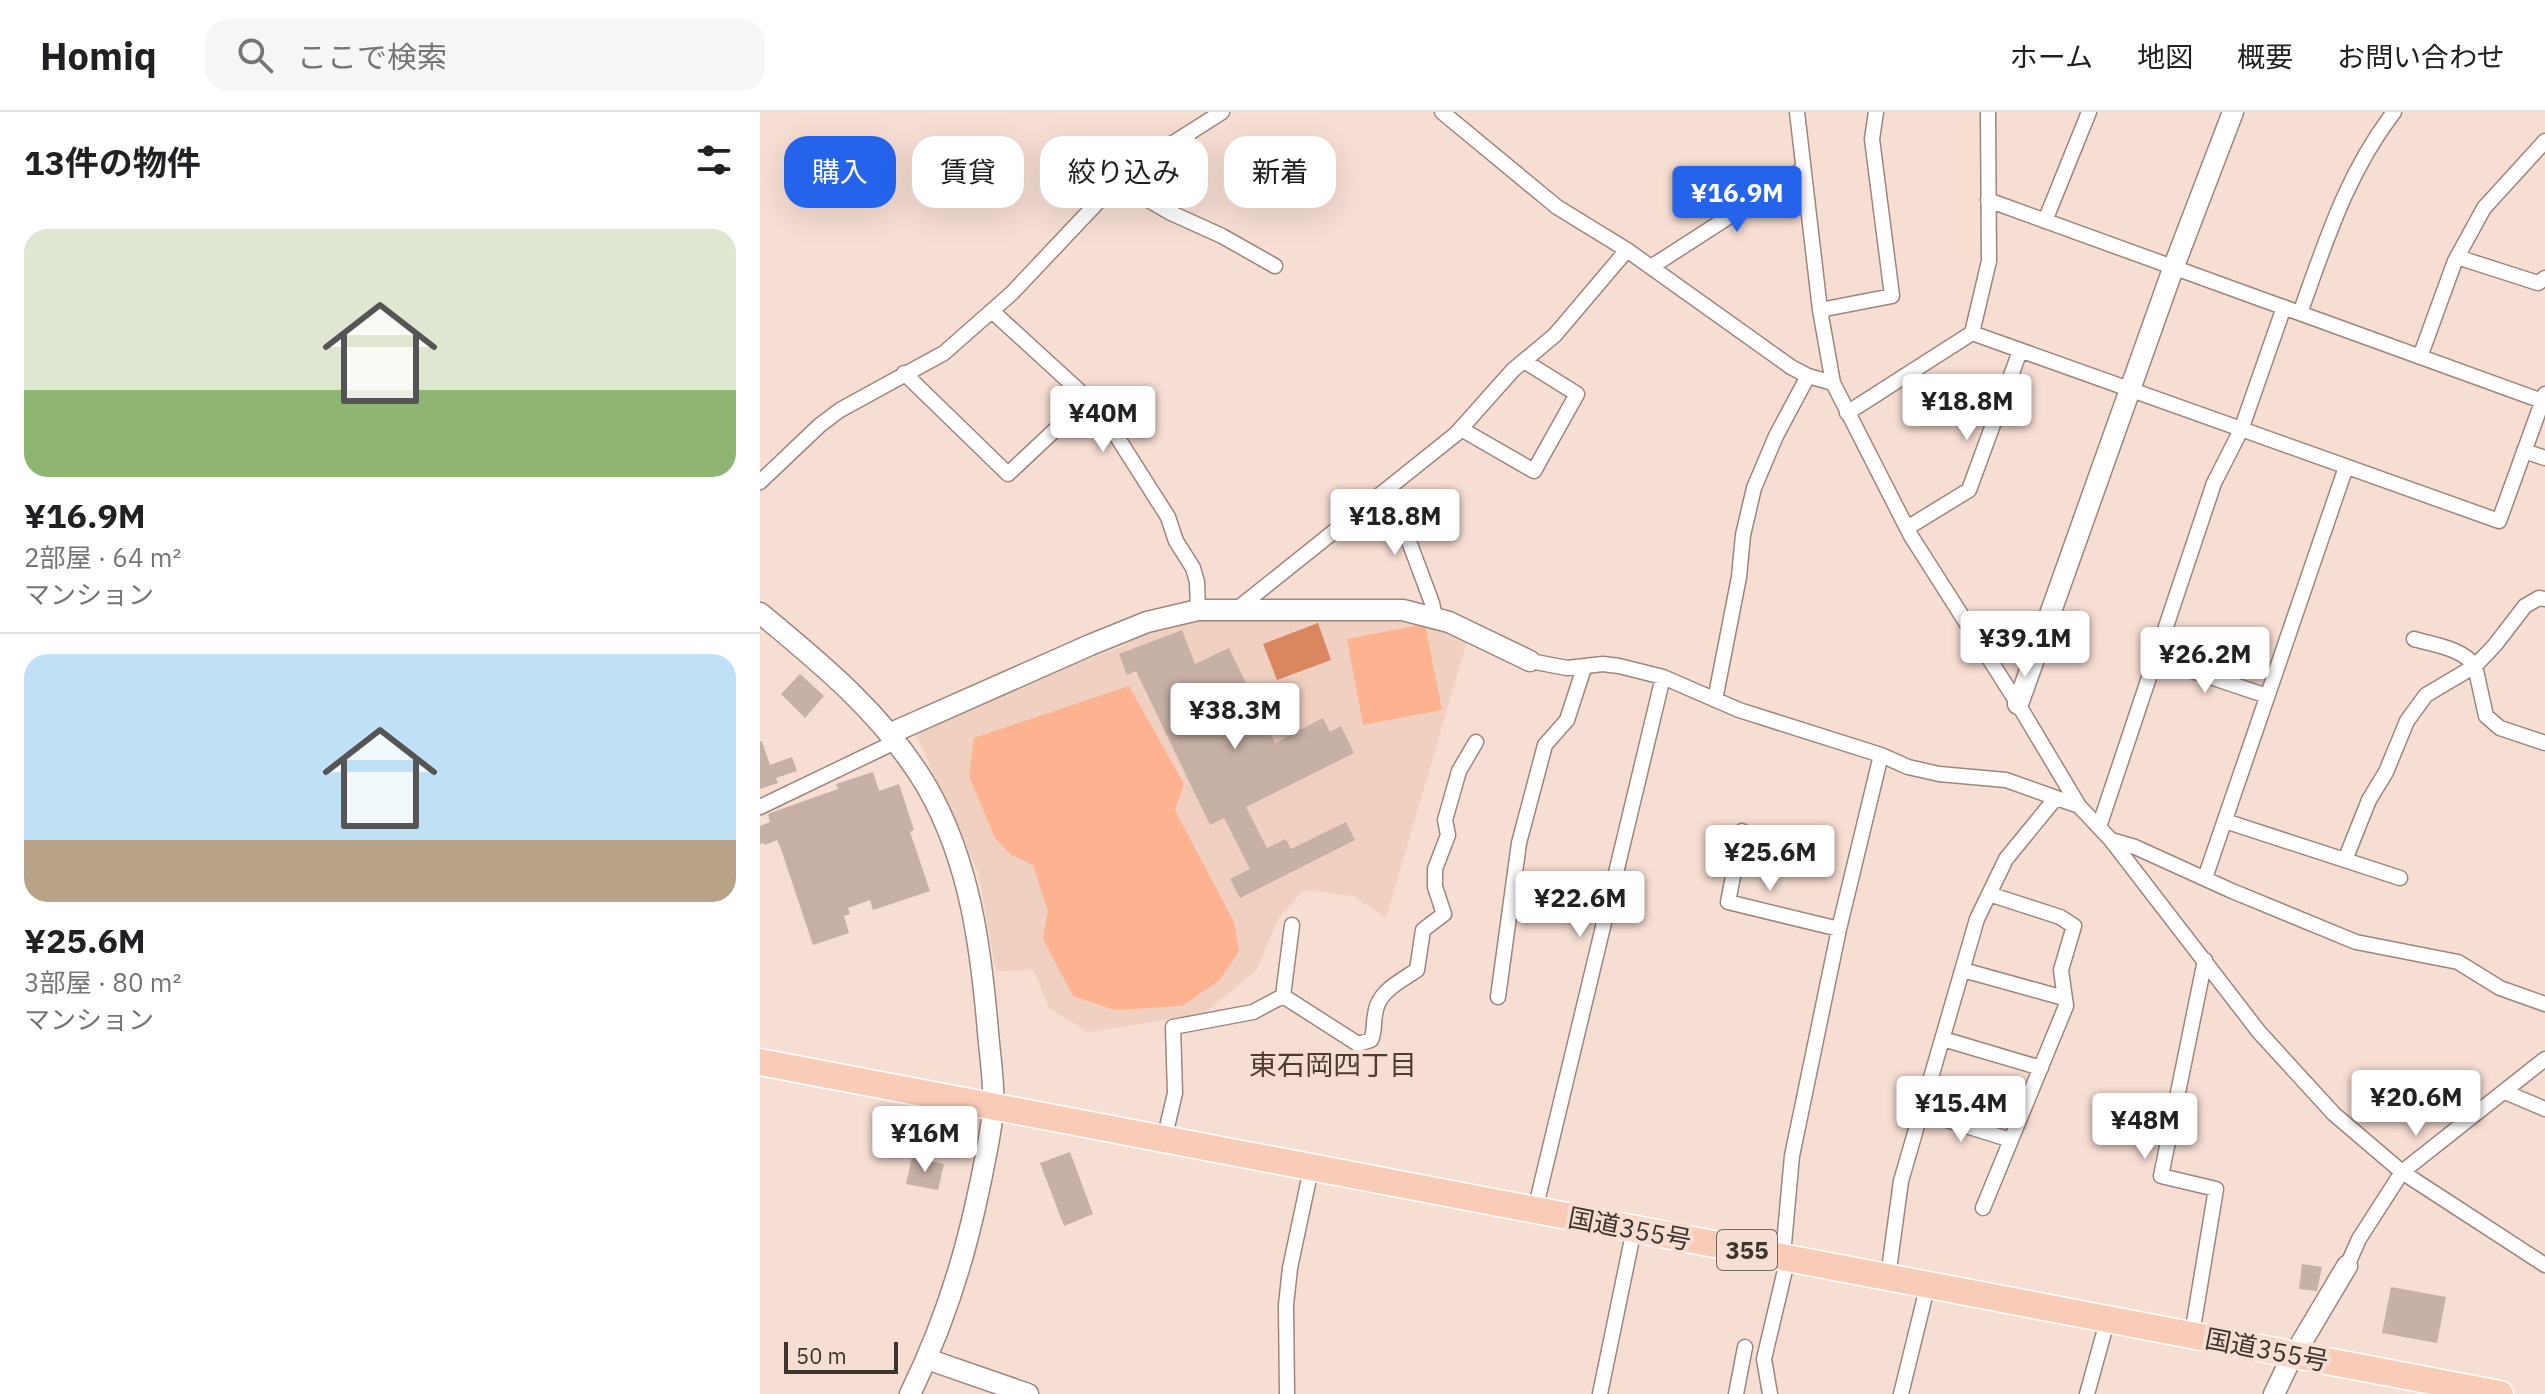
<!DOCTYPE html>
<html lang="ja">
<head>
<meta charset="utf-8">
<style>
	body { margin:0; font-family:"IBM Plex Sans","Noto Sans JP",sans-serif; background:#f6f6f6; color:#202124; height:100vh; display:flex; flex-direction:column; font-size:30px; white-space:nowrap }
	* { box-sizing:border-box; margin:0 }
	p { font-size:26px; color:#757577 }
	.icon { flex:none; width:44px; height:44px; fill:none; stroke:currentColor; stroke-width:2; stroke-linecap:round; stroke-linejoin:round }
	.map { position:relative; flex:1; overflow:hidden }
	.side { display:flex; flex-direction:column; background:#fff; width:760px }
	.side>* { flex:none }
	.banner { position:absolute; left:24px; top:24px; width:760px; height:72px; display:flex; gap:16px }
	.scale { position:absolute; left:24px; bottom:20px; width:114px; box-sizing:border-box; padding-left:8px; border:4px solid #3d332f; border-top:0; font-size:22px; line-height:28px; white-space:nowrap; color:#3d332f; -webkit-text-stroke:6px #f7ded3; paint-order:stroke }
	.price { position:absolute; translate:-50% -68px; padding:0 18px; border-radius:8px; background:#fff; color:#222; font-size:26px; line-height:52px; filter:drop-shadow(0 2px 4px #0008) }
	.price::after { content:''; position:absolute; left:50%; top:48px; width:24px; height:18px; margin-left:-12px; background:inherit; clip-path:polygon(0 0,100% 0,50% 100%) }
	.price.on { background:#2563eb; color:#fff }
	ul { padding:0; list-style:none }
	li { display:grid; align-content:center; gap:16px; height:424px; padding:0 24px }
	li+li { border-top:2px solid #e0e0e0 }
	li span { display:grid; place-items:center; height:248px; border-radius:24px; color:#555 }
	li>.icon { margin-inline-start:auto }
	span .icon { width:144px; height:144px; fill:#fffc; stroke-width:1 }
	li b { font-size:34px }
	h2 { display:flex; justify-content:space-between; align-items:center; height:96px; padding:0 24px; font-size:34px }
	.chip { padding:0 28px; border-radius:24px; background:#fff; box-shadow:0 8px 32px #0002; font-size:28px; line-height:72px }
	.chip.on { background:#2563eb; color:#fff }
	header { display:flex; align-items:center; gap:48px; box-sizing:border-box; height:112px; padding:0 40px; background:#fff; border-bottom:2px solid #e0e0e0 }
	header strong { font-size:38px }
	nav { display:flex; gap:44px; margin-inline-start:auto; font-size:28px }
	.search { width:560px; height:72px; background:#f6f6f6; display:flex; align-items:center; gap:20px; box-sizing:border-box; padding:0 28px; border-radius:24px; color:#757577; font-size:30px }
	main { display:flex; flex:1; min-height:0 }
	.map>svg:first-child { display:block }
</style>
</head>
<body>
<header>
<strong>Homiq</strong>
<div class="search"><svg class="icon" aria-label="search" viewBox="0 0 24 24"><circle cx="10" cy="10" r="6"/><path d="M15 15l6 6"/></svg>ここで検索</div>
<nav><a>ホーム</a><a>地図</a><a>概要</a><a>お問い合わせ</a></nav>
</header>
<main>
<section class="side">
<h2>13件の物件<svg class="icon" aria-label="filters" viewBox="0 0 24 24"><path d="M4 7h16M4 17h16"/><circle cx="9" cy="7" r="2"/><circle cx="15" cy="17" r="2"/></svg></h2>
<ul>
<li><span style="background:linear-gradient(#dfe7d0 65%,#8fb573 0)"><svg class="icon" aria-label="home" viewBox="0 0 24 24"><path d="M3 11l9-7 9 7M6 9v11h12V9"/></svg></span><div><b>¥16.9M</b><p>2部屋 · 64 m²</p><p>マンション</p></div></li>
<li><span style="background:linear-gradient(#bfe0f5 75%,#b9a48a 0)"><svg class="icon" aria-label="home" viewBox="0 0 24 24"><path d="M3 11l9-7 9 7M6 9v11h12V9"/></svg></span><div><b>¥25.6M</b><p>3部屋 · 80 m²</p><p>マンション</p></div></li>
</ul>
</section>
<div class="map">
<svg width="1785" height="1282" viewBox="0 0 1785 1282">
	<rect width="100%" height="100%" fill="#f7ded3"/>
	<path fill="#efd0c1" d="M614,500L664,509L707,529L626,806L593,784L544,778L519,805L496,859L443,902L328,920L289,896L274,858L236,859L218,760L156,622L281,563L362,535L401,512L454,501Z"/>
	<path fill="#feb390" d="M665,512L682,598L603,613L587,527Z
		M369,574L424,672L415,698L474,810L479,839L460,868L422,894L354,898L313,884L283,827L288,799L273,753L251,743L235,726L209,664L214,626Z"/>
	<path fill="#da875f" d="M558,511L571,548L517,568L503,532Z"/>
	<path fill="#c7b0a5" d="M422,518L435,552L469,536L515,631L563,606L570,620L581,614L594,641L486,695L507,736L526,727L531,737L586,710L595,728L480,786L470,767L490,757L464,706L450,713L376,559L367,563L359,542Z
		M40,562L64,584L45,606L21,582Z
		M2,629L10,653L32,645L37,659L16,666L18,671L0,677V630Z
		M113,660L119,679L139,672L154,718L150,720L170,779L113,798L110,788L88,796L90,802L84,804L89,821L53,833L21,737L17,728L5,733L4,731L0,732V714L10,710L8,702L16,699L78,677L76,672Z
		M310,1040L333,1102L304,1114L280,1051Z
		M152,1045L184,1052L178,1078L146,1072Z
		M1542,1152L1562,1155L1557,1179L1539,1177Z
		M1631,1175L1686,1185L1677,1231L1622,1221Z"/>
	<g fill="none" stroke-linecap="round" stroke-linejoin="round">
		<defs>
			<path id="street" d="M682,0L797,95L867,138L1031,255L1048,264L1073,271
				M1037,0L1060,198L1073,271L1151,424L1258,592L1319,694L1351,728L1499,920L1574,1002L1642,1060L1785,1153
				M366,64L385,86L409,100L462,124L515,154
				M1228,88L1782,289
				M1285,109L1329,0
				M1697,145L1778,171L1785,166
				M891,155L1043,57
				M1060,198L1132,184L1112,27L1116,0
				M233,200L340,298L408,405L416,429L433,456L437,470L438,498
				M1540,201C1566,129 1587,61 1634,0
				M1212,221L1739,409L1785,282
				M1660,245L1695,149L1724,96L1785,29
				M144,261L248,362L329,286
				M1087,301L1212,221L1229,149L1228,0
				M701,317L774,359L817,282L764,249
				M1764,339L1785,346
				M0,370L60,313L80,298L184,241L252,181L354,73L380,52L462,0
				M629,376L672,491L675,505
				M1147,416L1209,378L1260,239
				M477,497L696,322L753,258L795,223L867,138
				M1654,527C1674,533 1702,536 1715,554L1726,604L1740,616L1785,631
				M1394,546L1507,584
				M770,549L807,556L843,552L859,554L903,565L979,598L1121,643L1148,655L1179,662L1246,668L1319,694
				M955,588L979,465L983,423L994,376L1016,324L1048,264
				M0,695L135,630
				M1465,709L1640,766
				M1339,715L1454,371L1481,318L1524,195
				M982,719L968,790L1079,817
				M1351,728L1375,735L1472,779L1596,830L1698,850L1740,876L1785,892
				M1585,748L1609,688L1626,660L1647,609L1666,583L1715,554L1735,533L1765,494L1779,486L1785,487
				M1445,766L1586,355
				M1203,858L1304,886
				M523,884L598,932L611,928C615,919 613,913 615,903C617,880 639,870 657,858L663,818L684,802L675,775V757L688,723L685,708L699,659L716,630
				M523,884L532,813
				M738,885L759,731L785,633L807,608L824,556
				M1183,927L1281,956
				M1745,980L1785,997
				M1161,1000L1251,1028
				M404,1028L415,981L413,915L493,900L523,884
				M1223,1096L1306,894L1301,858L1314,814L1300,805L1229,782
				M775,1098L903,565
				M1587,1154L1599,1127L1642,1060L1785,947
				M1128,1165L1141,1069L1217,807L1246,747L1295,687
				M1432,1222L1456,1077L1401,1064L1445,848
				M527,1282L526,1193L530,1156L551,1057
				M840,1282L874,1117
				M976,1282L985,1235
				M1010,1282L1004,1247L1025,1158L1024,1132L1032,1044L1079,817L1121,643
				M1141,1282L1168,1172
				M1327,1282L1348,1206"/>
			<path id="secondary" d="M0,501C63,553 125,604 167,675C210,750 221,836 228,920C230,946 235,973 233,999C230,1027 224,1054 218,1082C203,1153 182,1217 150,1282
				M1258,592L1414,154L1473,0
				M129,622L330,533L387,510L438,498H643L689,510L770,549
				M167,1247L268,1282
				M1514,1282L1527,1255L1587,1154"/>
			<path id="highway" d="M0,950L1740,1282"/>
		</defs>
		<use href="#street" stroke="#9d867c" stroke-width="17"/>
		<use href="#secondary" stroke="#9d867c" stroke-width="23"/>
		<use href="#highway" stroke="#fff" stroke-width="29"/>
		<use href="#street" stroke="#fff" stroke-width="14"/>
		<use href="#secondary" stroke="#fff" stroke-width="20"/>
		<use href="#highway" stroke="#f9ccb7" stroke-width="26"/>
	</g>
	<g text-anchor="middle" dominant-baseline="central" stroke-width="8" stroke-linejoin="round" paint-order="stroke">
		<rect fill="#f7ded3" stroke="#756660" stroke-width="2" x="957" y="1118" width="60" height="40" rx="6"/>
		<g font-size="24" font-weight="bold" fill="#3d332f">
			<text x="987" y="1138">355</text>
		</g>
		<g font-size="26" fill="#3d332f" stroke="#f7ded3">
			<text transform="translate(870 1116) rotate(11)">国道355号</text>
			<text transform="translate(1507 1237) rotate(11)">国道355号</text>
		</g>
		<g font-size="28" fill="#4f3b32" stroke="#f7ded3">
			<text x="573" y="952">東石岡四丁目</text>
		</g>
	</g>
</svg>
<div class="scale">50 m</div>
<b class="price on" style="left:977px;top:122px">¥16.9M</b>
<b class="price" style="left:1207px;top:330px">¥18.8M</b>
<b class="price" style="left:343px;top:342px">¥40M</b>
<b class="price" style="left:635px;top:445px">¥18.8M</b>
<b class="price" style="left:1265px;top:567px">¥39.1M</b>
<b class="price" style="left:1445px;top:583px">¥26.2M</b>
<b class="price" style="left:475px;top:639px">¥38.3M</b>
<b class="price" style="left:1010px;top:781px">¥25.6M</b>
<b class="price" style="left:820px;top:827px">¥22.6M</b>
<b class="price" style="left:1656px;top:1026px">¥20.6M</b>
<b class="price" style="left:1201px;top:1032px">¥15.4M</b>
<b class="price" style="left:1385px;top:1049px">¥48M</b>
<b class="price" style="left:165px;top:1062px">¥16M</b>
<div class="banner">
<a class="chip on">購入</a>
<a class="chip">賃貸</a>
<a class="chip">絞り込み</a>
<a class="chip">新着</a>
</div>
</div>
</main>
</body>
</html>
